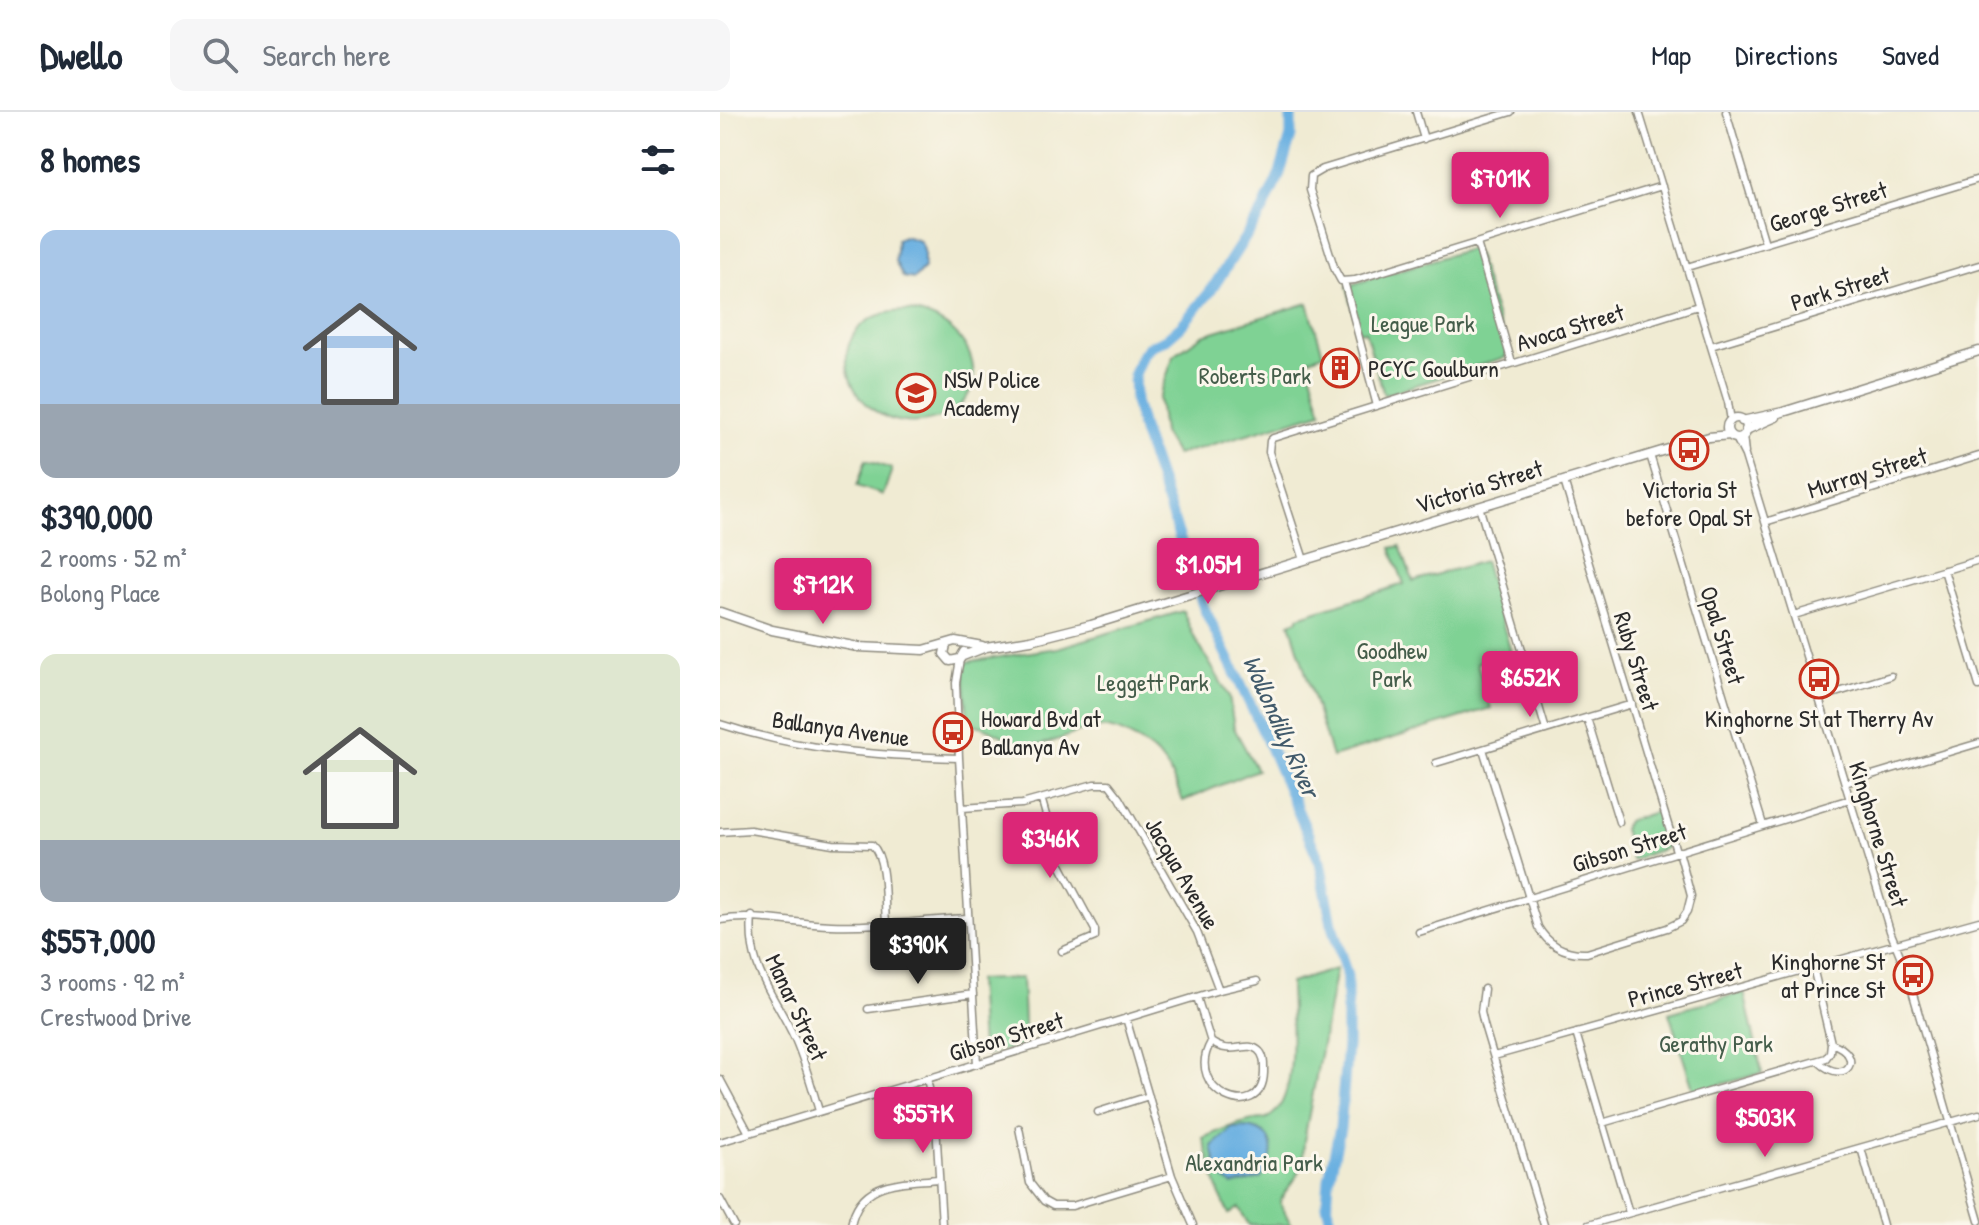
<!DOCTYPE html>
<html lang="en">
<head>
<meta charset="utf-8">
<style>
	body { margin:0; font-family:"Patrick Hand",sans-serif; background:#f6f6f7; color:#1f2937; height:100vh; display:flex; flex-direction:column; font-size:30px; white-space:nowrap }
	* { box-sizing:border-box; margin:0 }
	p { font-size:26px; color:#747a83 }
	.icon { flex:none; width:44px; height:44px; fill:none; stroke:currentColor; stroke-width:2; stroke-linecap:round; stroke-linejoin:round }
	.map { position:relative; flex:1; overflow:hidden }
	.side { display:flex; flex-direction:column; background:#fff; width:720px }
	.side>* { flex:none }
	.price { position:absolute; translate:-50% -68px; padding:0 18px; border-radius:8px; background:#db2777; color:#fff; font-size:26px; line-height:52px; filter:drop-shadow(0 2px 4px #0008) }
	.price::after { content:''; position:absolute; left:50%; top:48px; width:24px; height:18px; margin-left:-12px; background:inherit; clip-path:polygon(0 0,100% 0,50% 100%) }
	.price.on { background:#222; color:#fff }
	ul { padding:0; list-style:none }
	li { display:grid; align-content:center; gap:16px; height:424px; padding:0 40px }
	li span { display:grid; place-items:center; height:248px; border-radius:16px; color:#555 }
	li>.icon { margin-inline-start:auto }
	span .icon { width:144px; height:144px; fill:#fffc; stroke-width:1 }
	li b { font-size:34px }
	h2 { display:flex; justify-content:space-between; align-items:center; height:96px; padding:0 40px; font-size:34px }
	header { display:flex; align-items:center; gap:48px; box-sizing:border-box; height:112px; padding:0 40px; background:#fff; border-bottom:2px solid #e0e1e3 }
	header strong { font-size:38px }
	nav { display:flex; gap:44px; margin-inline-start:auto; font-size:28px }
	.search { width:560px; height:72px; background:#f6f6f7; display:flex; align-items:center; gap:20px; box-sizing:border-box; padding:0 28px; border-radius:16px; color:#747a83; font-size:30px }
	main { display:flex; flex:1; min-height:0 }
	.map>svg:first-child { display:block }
</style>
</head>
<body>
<header>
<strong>Dwello</strong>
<div class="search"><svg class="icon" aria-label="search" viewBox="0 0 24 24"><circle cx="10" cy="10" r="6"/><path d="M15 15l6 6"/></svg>Search here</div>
<nav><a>Map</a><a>Directions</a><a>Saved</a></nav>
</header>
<main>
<section class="side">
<h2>8 homes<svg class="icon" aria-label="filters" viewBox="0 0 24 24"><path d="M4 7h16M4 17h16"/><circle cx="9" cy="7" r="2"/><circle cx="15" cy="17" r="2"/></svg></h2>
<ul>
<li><span style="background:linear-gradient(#a9c7e8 70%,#9aa5b1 0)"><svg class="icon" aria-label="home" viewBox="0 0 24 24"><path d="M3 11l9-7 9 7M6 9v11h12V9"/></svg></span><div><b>$390,000</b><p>2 rooms · 52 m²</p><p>Bolong Place</p></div></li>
<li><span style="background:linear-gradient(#dfe7d0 75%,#9aa5b1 0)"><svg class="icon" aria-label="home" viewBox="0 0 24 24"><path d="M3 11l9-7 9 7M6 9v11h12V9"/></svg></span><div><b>$557,000</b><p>3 rooms · 92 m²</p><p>Crestwood Drive</p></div></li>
</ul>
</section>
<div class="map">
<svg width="1259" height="1113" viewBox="0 0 1259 1113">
	<rect width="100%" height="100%" fill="#fbf7ec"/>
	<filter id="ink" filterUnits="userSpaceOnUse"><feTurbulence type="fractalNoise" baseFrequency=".0125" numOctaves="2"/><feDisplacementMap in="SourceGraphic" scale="16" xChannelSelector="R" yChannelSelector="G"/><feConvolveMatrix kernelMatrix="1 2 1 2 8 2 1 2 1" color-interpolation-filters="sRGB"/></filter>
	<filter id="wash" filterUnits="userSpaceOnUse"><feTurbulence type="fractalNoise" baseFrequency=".006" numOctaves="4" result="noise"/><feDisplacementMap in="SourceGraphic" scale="32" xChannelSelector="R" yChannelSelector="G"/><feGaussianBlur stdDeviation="1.8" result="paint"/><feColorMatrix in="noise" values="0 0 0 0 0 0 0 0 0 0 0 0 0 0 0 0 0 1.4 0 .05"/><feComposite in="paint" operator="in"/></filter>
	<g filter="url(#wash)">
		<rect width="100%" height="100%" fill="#f0ebd3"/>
		<path fill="#7fd294" stroke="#557e60" stroke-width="2" d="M749,137L753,138L757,143L787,239L786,245L664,283L645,219L639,220L627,174Z
			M588,191L603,242L587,248L602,300L456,343L443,321L439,286L454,243L483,223Z
			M189,199C265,211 280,301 200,310C121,318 90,198 189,199Z
			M146,348L172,357L163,383L137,374Z
			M680,434L693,469L764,449L791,540L757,551L771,596L612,645L570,511L578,508V505L684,472L671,436Z
			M463,499L473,523L509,584L514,616L537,658L463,689C458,678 453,665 447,655C433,635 397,611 372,616C353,620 332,633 312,633C287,633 271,612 248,612L244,556L247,550L337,536Z
			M938,699L948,729L946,736L912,748L903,717L907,709Z
			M616,857L584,1029C583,1040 584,1051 578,1062C573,1072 564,1078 560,1090L571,1113H529L519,1096L509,1102L499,1081L483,1026C498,1019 512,1013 529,1009C535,1007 542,1008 547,1006C581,991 570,903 570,871Z
			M302,866L305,933L265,943L261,937L257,868Z
			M1024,880L1042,961L974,980L949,901Z"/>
		<path fill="#6ab0e1" stroke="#4a6e86" stroke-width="2" d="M184,124L200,129L204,137V156L194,167L183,165L175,149L177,127Z
			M526,1015C557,1019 557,1044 541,1066L513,1073C497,1066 495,1049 492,1034L512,1016Z"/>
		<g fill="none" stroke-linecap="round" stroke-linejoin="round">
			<path stroke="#6ab0e1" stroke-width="11" d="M571,0V24L560,61L543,98L490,180L461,214L446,227L430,234L422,243L414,262L415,289L423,320L484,496L543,619L600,750L613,817L627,864V933L620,1016L609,1067L607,1093L612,1113"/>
		</g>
	</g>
	<g filter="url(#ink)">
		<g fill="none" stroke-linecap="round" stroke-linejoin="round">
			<defs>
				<path id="minor" d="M696,0L704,27
					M791,0L603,57L591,64L590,78L615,158L621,169L635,168L942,74
					M919,0L1008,290L1011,309
					M1006,0L1045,131
					M757,131L792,251
					M967,155L1259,67
					M624,169L657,294
					M991,234L1259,153
					M1023,323L1025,341
					M1016,326L1025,344L1170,819L1186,858L1259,1109
					M930,343L1043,713
					M844,369L956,739
					M759,394L826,618
					M1045,410L1259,344
					M584,448L549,340L550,329L553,326L978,194
					M1224,458L1259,574
					M1074,503L1259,448
					M240,547L236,571L239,646L257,952
					M1099,586L1171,564
					M867,606L899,710
					M0,612C78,638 158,644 239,646
					M763,637L818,815C829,834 845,842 867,841L947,816L961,809L967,800L971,784L959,739
					M716,651L912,592
					M1125,671L1259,631
					M322,689L340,753L375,818V825L342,839
					M242,696L302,692L374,672H389L400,686L477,820L499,878
					M0,720L30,718L113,732L152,733C167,747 164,790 166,810
					M32,804C27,858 54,881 75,927C85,950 92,975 99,999
					M0,808C38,802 73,812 111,813C157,815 203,808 248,806
					M699,820L1130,687
					M764,877L761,900L764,913L824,1113
					M477,885L491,930C462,980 542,1014 544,961C544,953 545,943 538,938C526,928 512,945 491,930
					M148,897L253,882
					M406,906L452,1064L473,1113
					M856,921L909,1101
					M774,944L1259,809
					M1099,950C1126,975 1147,944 1111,931
					M207,966L216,1012L222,1113
					M0,967L29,1021
					M378,1000L429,984
					M882,1011L1106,946L1110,940L1111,931L1093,855
					M299,1016L310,1071L324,1089L333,1094H352L452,1064
					M0,1030L499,878L537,869
					M1141,1036L1163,1113
					M0,1087L14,1113
					M131,1113C140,1067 181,1071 218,1067
					M868,1113L1259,1002"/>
				<path id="major" d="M1007 316a10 10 0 1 1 20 0a10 10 0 1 1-20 0Z
					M1022,309L1063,300L1259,239
					M1026,318L1056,305
					M0,500L52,518L138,535L204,538L235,529L262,534
					M226,533L224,542L230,549L240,547L244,540
					M243,544L266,535L311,528L371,513L965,332L989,325L1010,323"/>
			</defs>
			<use href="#minor" stroke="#8e8b7f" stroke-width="9"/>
			<use href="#major" stroke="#8e8b7f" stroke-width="11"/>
			<use href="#minor" stroke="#fff" stroke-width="6"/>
			<use href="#major" stroke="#fff" stroke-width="8"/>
		</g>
	</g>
	<defs>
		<symbol id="building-ring" viewBox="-11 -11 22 22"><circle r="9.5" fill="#fbf7ec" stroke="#c8321e" stroke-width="1.5"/><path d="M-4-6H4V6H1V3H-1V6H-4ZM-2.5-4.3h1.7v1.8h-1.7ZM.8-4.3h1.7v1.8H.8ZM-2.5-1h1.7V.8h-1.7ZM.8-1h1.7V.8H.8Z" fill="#c8321e"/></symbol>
		<symbol id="university-ring" viewBox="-11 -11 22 22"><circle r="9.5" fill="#fbf7ec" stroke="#c8321e" stroke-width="1.5"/><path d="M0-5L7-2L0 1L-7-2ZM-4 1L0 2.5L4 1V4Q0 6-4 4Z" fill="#c8321e"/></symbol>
		<symbol id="bus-ring" viewBox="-11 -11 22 22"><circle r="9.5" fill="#fbf7ec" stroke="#c8321e" stroke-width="1.5"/><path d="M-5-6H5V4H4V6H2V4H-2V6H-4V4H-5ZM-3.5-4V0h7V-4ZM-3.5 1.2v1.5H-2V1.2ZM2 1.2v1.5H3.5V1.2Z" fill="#c8321e"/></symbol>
	</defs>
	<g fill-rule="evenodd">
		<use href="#building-ring" x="598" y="234" width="44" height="44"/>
		<use href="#university-ring" x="174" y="259" width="44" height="44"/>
		<use href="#bus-ring" x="947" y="316" width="44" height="44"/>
		<use href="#bus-ring" x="1077" y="545" width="44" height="44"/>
		<use href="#bus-ring" x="211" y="598" width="44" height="44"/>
		<use href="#bus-ring" x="1171" y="841" width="44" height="44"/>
	</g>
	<g text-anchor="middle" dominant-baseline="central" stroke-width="6" stroke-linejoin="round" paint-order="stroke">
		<g font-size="24" fill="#2b2b2b" stroke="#fbf7ec">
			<text transform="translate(1108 94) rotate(-17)">George Street</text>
			<text transform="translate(1120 176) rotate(-17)">Park Street</text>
			<text transform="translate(850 215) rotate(-17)">Avoca Street</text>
			<text transform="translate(1147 360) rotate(-17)">Murray Street</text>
			<text transform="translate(759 374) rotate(-17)">Victoria Street</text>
			<text transform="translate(1003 523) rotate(73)">Opal Street</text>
			<text transform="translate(917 549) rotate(73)">Ruby Street</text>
			<text transform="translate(121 616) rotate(8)">Ballanya Avenue</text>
			<text transform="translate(1159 722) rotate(73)">Kinghorne Street</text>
			<text transform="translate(909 735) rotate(-17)">Gibson Street</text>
			<text transform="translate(463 761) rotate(60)">Jacqua Avenue</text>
			<text transform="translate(965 872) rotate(-15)">Prince Street</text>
			<text transform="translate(77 895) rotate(65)">Manar Street</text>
			<text transform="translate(286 924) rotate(-17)">Gibson Street</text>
		</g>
		<g font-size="24" fill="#445d4a" stroke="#fbf7ec">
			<text x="703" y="211">League Park</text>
			<text x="535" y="263">Roberts Park</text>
			<text x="672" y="538">Goodhew<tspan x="672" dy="28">Park</tspan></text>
			<text x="433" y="570">Leggett Park</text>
			<text x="996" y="931">Gerathy Park</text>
			<text x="534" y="1050">Alexandria Park</text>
		</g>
		<g font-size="24" fill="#2b2b2b" stroke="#fbf7ec" text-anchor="start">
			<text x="648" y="256">PCYC Goulburn</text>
			<text x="224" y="267">NSW Police<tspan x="224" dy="28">Academy</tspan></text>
			<text x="969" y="377" text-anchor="middle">Victoria St<tspan x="969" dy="28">before Opal St</tspan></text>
			<text x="261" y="606">Howard Bvd at<tspan x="261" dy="28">Ballanya Av</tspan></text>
			<text x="1099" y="606" text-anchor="middle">Kinghorne St at Therry Av</text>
			<text x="1165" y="849" text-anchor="end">Kinghorne St<tspan x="1165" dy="28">at Prince St</tspan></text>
		</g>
		<g font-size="26" font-style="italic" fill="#415a6b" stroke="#fbf7ec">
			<text transform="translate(562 614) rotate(66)">Wollondilly River</text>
		</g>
	</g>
</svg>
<b class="price" style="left:780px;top:108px">$701K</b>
<b class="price" style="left:488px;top:494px">$1.05M</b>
<b class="price" style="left:103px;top:514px">$712K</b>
<b class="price" style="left:810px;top:607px">$652K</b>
<b class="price" style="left:330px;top:768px">$346K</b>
<b class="price on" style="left:198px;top:874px">$390K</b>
<b class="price" style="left:203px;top:1043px">$557K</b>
<b class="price" style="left:1045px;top:1047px">$503K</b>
</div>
</main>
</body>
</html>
